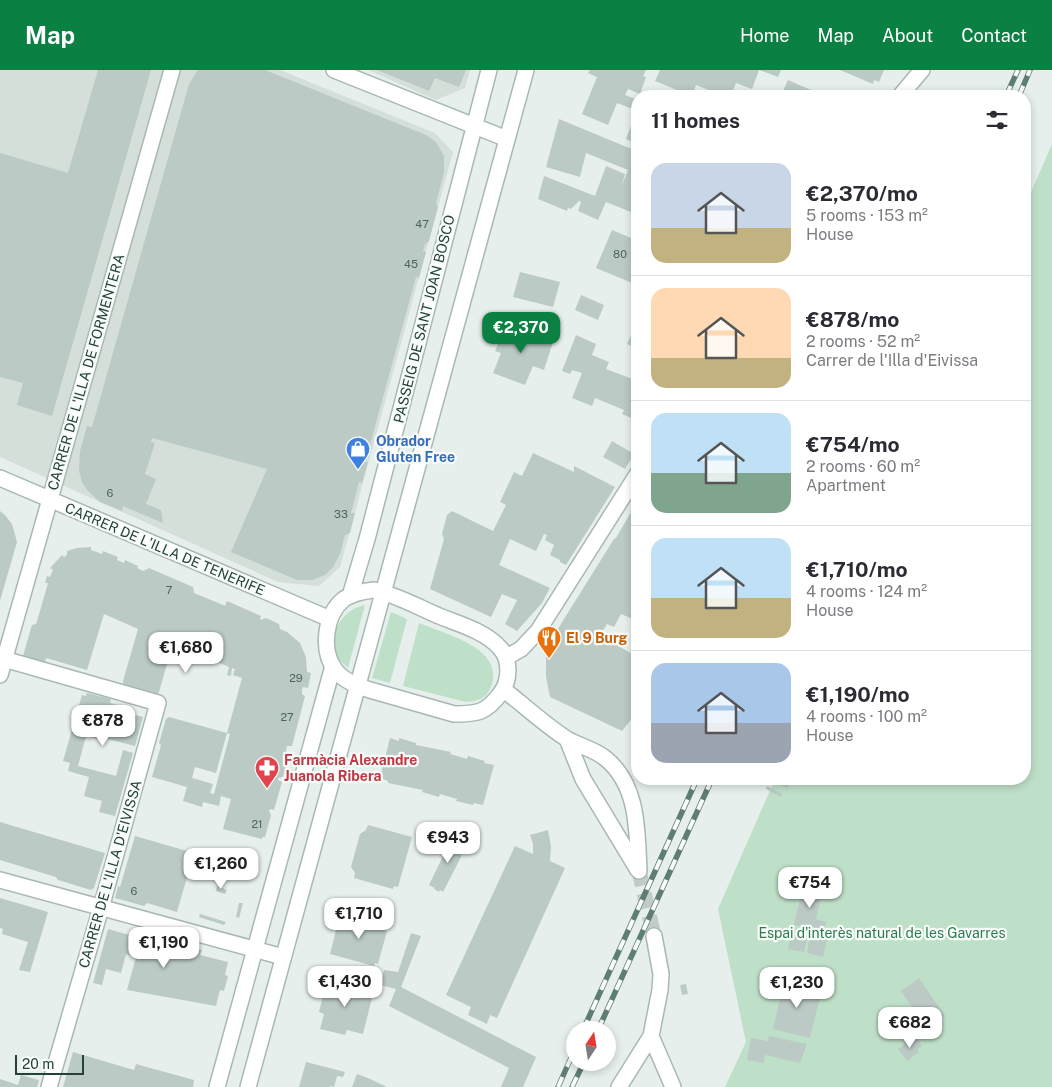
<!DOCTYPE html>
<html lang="en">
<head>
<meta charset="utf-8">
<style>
	body { margin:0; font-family:"Public Sans",sans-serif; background:#f2f2f3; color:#2b2b33; height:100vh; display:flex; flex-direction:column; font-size:19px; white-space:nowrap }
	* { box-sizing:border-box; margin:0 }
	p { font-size:16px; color:#7c7c81 }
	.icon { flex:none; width:28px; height:28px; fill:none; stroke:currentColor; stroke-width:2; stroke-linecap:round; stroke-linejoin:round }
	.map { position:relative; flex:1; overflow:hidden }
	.panel { position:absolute; left:631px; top:20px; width:400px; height:695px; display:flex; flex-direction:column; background:#fff; border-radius:20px; box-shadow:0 2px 8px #0003 }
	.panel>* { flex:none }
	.needle { width:32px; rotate:12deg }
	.buttons { position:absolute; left:566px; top:951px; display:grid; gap:10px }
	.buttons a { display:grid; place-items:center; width:50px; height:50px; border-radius:50%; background:#fff; box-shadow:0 2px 8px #0003; font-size:25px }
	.scale { position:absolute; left:15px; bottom:12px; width:69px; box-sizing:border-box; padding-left:5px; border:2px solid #24423a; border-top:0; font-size:14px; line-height:18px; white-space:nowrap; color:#24423a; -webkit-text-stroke:4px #f7fbf9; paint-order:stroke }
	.price { position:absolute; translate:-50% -42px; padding:0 11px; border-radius:10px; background:#fff; color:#222; font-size:16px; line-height:32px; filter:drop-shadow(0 1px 2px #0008) }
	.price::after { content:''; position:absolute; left:50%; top:30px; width:15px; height:11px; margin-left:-8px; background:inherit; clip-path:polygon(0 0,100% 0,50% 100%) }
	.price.on { background:#0b8043; color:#fff }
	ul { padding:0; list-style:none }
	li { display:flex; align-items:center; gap:15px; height:125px; padding:0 20px }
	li+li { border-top:1px solid #e1e1e2 }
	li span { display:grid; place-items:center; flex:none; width:140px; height:100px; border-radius:15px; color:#555 }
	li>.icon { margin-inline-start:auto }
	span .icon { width:60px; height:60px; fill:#fffc; stroke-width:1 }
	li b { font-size:21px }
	h2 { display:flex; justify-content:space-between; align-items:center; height:60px; padding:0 20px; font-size:21px }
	header { display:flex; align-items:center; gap:30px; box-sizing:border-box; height:70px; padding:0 25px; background:#0b8043; color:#fff }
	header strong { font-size:24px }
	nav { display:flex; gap:28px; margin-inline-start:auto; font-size:18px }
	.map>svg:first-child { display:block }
</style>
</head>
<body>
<header>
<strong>Map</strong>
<nav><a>Home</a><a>Map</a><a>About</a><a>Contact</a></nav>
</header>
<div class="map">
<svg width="1052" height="1017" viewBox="0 0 1052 1017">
	<rect width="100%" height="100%" fill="#e6efeb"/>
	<path fill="#d4dfda" d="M0,0H280L435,63L453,82L340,497L319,516L278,512L0,387Z
		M368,0H470L465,18L436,30Z"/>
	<path fill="#bfe0c8" d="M1052,74V1017H725L746,972L718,839L775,709H1025V136Z
		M365,535L348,598C343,593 338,589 336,583C329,560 344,539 365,535Z
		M391,542L407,549L390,613L372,608Z
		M419,553C445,564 506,578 491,617C486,629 478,631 466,632L403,616Z"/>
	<path fill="#bbcac4" d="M98,0H151L52,346L17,335L23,313L0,307V83L68,103Z
		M198,0H265L426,65L436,72L444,86V102L436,133L438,137L429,171L425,174L423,182H426L419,208L416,207L368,382L365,392H368L362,413L359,412L351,443H355L350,463L345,465L340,484L333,497L325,505L313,510H297L231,482L267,399L152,368L151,372L155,373L145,404L156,409L146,434L161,440L163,453L123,436L122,441L100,432L87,420L82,412L79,401L80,381L87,356L92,357L189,14Z
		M377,0H466L459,17L435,8L429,21Z
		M590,0H646L643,6L646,7L640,24L628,19L625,25L638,30V41L617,33L608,55L582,44L597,7L588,3Z
		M660,0H781L778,7L759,0L752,19L736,13L731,26H724L696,15L693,23L688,21L687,24L655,11Z
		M840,0H884L879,12L874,10L873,14Z
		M788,10L811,20L808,26H781Z
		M559,49L634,80L636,74L626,69L631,56L638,59V96L635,103L638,104V111L634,119L638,121L636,144L606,132L598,150L578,141L581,132L579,131L571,139L568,138L567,141L538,129L544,106L595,126L606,96L625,104L622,115L628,100L586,83L580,107L546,97Z
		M612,160L638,171L637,215L596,198Z
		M520,202L560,212L553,237L513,227Z
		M581,225L604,235L598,250L575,240Z
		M506,254L553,272L544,300L533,296L525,315L493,303L501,283L495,281Z
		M632,263L638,265V279L627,274Z
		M576,265L596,274L592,285L609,292L606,299L638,311V346L636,350L622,344L624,340L595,328L592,336L572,328L582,303L572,300L570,304L562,301Z
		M612,371L634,384L625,399L603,387Z
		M533,383L574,402V396L615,417L566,495L560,492V490L550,485L554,475L545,470L547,465L544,464L536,481L510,469L499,495L550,518L542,533L517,561L505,554L517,530L502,524L491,547L430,519L444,469L442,464L447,445L452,441L493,461L506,435L500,432L514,402L522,406Z
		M638,430V524L632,533L638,535V545L635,550L621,544L614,557L607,554L599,567L607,571L609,566L622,572L620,577L634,585L638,578V641L622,661L550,627L546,607V585L554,566L564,549L614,469L616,468Z
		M0,441L5,445L12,454L17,472L0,531Z
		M91,477V480L102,484L103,481L118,487L117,490L124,493L125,490L138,496L137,498L143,501L149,498L193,517L194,523L223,535L225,536L227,531L261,546L260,550L266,548L279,554L280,559L287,562L300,573L306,587L307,602L311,603L308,618L303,617L302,620V624L305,626L292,676H287L286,681L289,684L283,707L278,708V710L282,712L274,740L270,739L269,741L271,745L265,767H262V769L223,759L231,729L221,726L219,736L203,732L202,737L183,731L187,717L152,707L161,675L159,673L166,649L169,647L227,663L216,703L195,697L192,708L213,714L210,723L214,724L230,664L227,663L242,608L233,605L235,599L232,598L231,606L227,605L229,597L173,573L159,622L156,625L124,616L123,611L138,559L104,544L87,600L46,588L45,592L23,586L32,555L36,554L37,551L48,513H45L47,506L50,507L53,500L50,498L62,485L64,487L67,485V481L77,478Z
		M87,623L111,629L110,633L128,638L127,643L143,647L135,676L104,668L103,670L86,666L78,696L116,706L123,680L133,683L115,746L99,742L102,731L84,726L89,707L68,701L70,693L63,691L82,625L86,626Z
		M390,668L399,671V668L416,673V675L451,682L450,684L467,689L468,686L485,691L484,693L494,695L483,735L474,733L473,735L456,731L457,729L440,724L439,727L422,722L423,720L388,713V711L380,708Z
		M768,709H776L789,715L787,718Z
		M767,716L782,724L781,727L766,719Z
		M0,752L105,783L94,818L91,820L58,810L56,807L0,790Z
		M368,755L412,767L398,817L394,816L393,819L354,808L355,803L351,797L360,764L366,760Z
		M548,760L551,776L550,791L565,798L497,948L490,945L487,954L468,945L471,937L446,925L515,776L533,784V774L530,765Z
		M135,766L194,783L177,842L147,833L144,836L115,828L118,816L120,817Z
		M449,767L464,770L461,787L443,822L440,820L439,822L434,819L435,818L429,815L445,782Z
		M803,814L823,819L816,849L826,852L824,861L794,855Z
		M217,816L227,820L225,824L216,821Z
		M0,828L48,842L30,902L19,900L28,872L2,864L3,859L0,858Z
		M239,833H243L239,848L236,847Z
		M200,844L226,852L224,855L199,847Z
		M340,844L385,856L384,860L387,861L378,894L375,893L374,896L330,884Z
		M108,859L183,880L185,876L202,880L200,885L228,892L225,905L228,906L224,921L220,920L216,936L127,920L136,887L126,884L121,903L106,899L102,915L93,913Z
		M792,861L808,865L804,882L788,879Z
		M411,863L421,866L401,917L536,987L523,1017H501L509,998L389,936L396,919L380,915L384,900L398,902Z
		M810,865L827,869L823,887L807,883Z
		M788,907L810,912L808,921L821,924L810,968L773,959L783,916H786Z
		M919,908L945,946L914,967L904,953L917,944L901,921Z
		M327,909L374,920L363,964L347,960L345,965L320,959L324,944L319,942Z
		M686,914L688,924L682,925L680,915Z
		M769,966L807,974L800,993L765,985L764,993L747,990L751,968L768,971Z
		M917,968L922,976L917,980L919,982L907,991L898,979L910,970L911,971Z
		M73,982L134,1000L136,994L194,1010L193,1017H63Z
		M306,992L345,1002L343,1007L337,1006L334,1017L330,1016V1017H299Z
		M357,1004L368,1008L387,1017H352Z
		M21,1005L39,1010L37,1017H0V1009L18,1015Z"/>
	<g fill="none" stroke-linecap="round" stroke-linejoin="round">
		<path stroke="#bfccc8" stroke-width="15" stroke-dasharray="15 8" stroke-linecap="butt" d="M639,801L654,866"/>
		<defs>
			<path id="minor" d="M334,0L507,69
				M900,26L922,0
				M0,408L330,549
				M374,520C397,525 418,537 439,546C459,554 485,561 500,578C511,590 510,612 500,624C486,643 477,644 454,644L370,620C357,616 344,611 336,601C320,581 325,544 344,529C353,523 364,521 374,520Z
				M350,526L367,469L489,0
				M507,587L521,579L538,561L638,403
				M0,588L158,633L101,838L49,1017
				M0,605L172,0
				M504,620C525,636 545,655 567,669C579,676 594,679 605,688C639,715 637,762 639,801
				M567,669L583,709L638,800
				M0,810L283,887
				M651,966L673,1017
				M217,1017L333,596
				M619,1017L651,966L660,920L661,904L654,866"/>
			<path id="tertiary" d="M248,1017L526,0"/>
		</defs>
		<use href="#minor" stroke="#a8b8b2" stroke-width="18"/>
		<use href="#tertiary" stroke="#a8b8b2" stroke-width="18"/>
		<use href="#minor" stroke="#fff" stroke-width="15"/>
		<use href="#tertiary" stroke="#fff" stroke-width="15"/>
		<defs>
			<path id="rail" d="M1006,26L1018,0
				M1019,26L1030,0
				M583,960L697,709
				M598,960L712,709
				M558,1017L575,979
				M572,1017L584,992"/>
		</defs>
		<use href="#rail" stroke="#5f7d75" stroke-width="5.5"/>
		<use href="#rail" stroke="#f7fbf9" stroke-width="4" stroke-dasharray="11" stroke-linecap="butt"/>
	</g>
	<defs>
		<symbol id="shop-pin" viewBox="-11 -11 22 30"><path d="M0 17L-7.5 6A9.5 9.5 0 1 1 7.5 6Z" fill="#3f7fe0" stroke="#f7fbf9"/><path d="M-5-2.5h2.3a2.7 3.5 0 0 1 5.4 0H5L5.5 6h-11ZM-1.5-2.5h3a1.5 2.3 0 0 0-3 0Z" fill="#fff"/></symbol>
		<symbol id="restaurant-pin" viewBox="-11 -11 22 30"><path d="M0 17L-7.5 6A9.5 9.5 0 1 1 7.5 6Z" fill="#e8710a" stroke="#f7fbf9"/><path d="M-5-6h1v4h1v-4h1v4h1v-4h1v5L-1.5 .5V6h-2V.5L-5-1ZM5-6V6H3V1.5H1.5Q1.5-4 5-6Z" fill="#fff"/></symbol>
		<symbol id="pharmacy-pin" viewBox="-11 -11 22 30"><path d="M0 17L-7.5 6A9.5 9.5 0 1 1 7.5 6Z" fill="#e0444e" stroke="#f7fbf9"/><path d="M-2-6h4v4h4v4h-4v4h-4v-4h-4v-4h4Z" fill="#fff"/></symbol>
	</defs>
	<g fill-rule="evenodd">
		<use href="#shop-pin" x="344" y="365" width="28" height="38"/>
		<use href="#restaurant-pin" x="535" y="554" width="28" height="38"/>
		<use href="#pharmacy-pin" x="253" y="684" width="28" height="38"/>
	</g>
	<g text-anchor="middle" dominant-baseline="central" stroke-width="4.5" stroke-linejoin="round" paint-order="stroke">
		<g font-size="11" fill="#4a645c">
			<text x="422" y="154">47</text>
			<text x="620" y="184">80</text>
			<text x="411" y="194">45</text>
			<text x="110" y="423">6</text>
			<text x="341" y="444">33</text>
			<text x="169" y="520">7</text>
			<text x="296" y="608">29</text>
			<text x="287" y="647">27</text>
			<text x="257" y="754">21</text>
			<text x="134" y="821">6</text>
		</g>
		<g font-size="14" fill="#24423a" stroke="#f7fbf9">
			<text transform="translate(424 249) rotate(-76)">PASSEIG DE SANT JOAN BOSCO</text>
			<text transform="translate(86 302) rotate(-74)">CARRER DE L'ILLA DE FORMENTERA</text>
			<text transform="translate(165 479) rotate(23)">CARRER DE L'ILLA DE TENERIFE</text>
			<text transform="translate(110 804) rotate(-74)">CARRER DE L'ILLA D'EIVISSA</text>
		</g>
		<g font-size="14" font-weight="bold" fill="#366cbe" stroke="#f7fbf9" text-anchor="start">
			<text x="376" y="371">Obrador<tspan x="376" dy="16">Gluten Free</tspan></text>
		</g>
		<g font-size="14" font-weight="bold" fill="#c56008" stroke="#f7fbf9" text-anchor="start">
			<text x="566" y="568">El 9 Burg</text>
		</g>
		<g font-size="14" font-weight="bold" fill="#be3a42" stroke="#f7fbf9" text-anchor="start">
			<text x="284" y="690">Farmàcia Alexandre<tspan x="284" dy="16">Juanola Ribera</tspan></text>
		</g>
		<g font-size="14" fill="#2d7a4b" stroke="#f7fbf9">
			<text x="882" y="863">Espai d'interès natural de les Gavarres</text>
		</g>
	</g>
</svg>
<div class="buttons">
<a><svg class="needle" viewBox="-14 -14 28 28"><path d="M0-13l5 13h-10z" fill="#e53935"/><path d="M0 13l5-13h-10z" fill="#7c7c81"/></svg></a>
</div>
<div class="scale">20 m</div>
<b class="price on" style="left:521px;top:284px">€2,370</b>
<b class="price" style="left:186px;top:604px">€1,680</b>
<b class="price" style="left:103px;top:677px">€878</b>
<b class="price" style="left:448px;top:794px">€943</b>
<b class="price" style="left:221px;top:820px">€1,260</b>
<b class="price" style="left:810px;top:839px">€754</b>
<b class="price" style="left:359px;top:870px">€1,710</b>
<b class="price" style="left:164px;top:899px">€1,190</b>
<b class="price" style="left:345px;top:938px">€1,430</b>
<b class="price" style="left:797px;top:939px">€1,230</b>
<b class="price" style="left:910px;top:979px">€682</b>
<section class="panel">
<h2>11 homes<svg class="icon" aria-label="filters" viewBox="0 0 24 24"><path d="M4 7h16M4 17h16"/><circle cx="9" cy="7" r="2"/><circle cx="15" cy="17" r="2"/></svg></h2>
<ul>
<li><span style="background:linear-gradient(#c9d6e8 65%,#c2b280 0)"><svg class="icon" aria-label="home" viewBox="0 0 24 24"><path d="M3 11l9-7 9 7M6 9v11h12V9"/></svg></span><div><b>€2,370/mo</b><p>5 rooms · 153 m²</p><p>House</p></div></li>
<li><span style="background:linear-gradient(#ffd9b3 70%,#c2b280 0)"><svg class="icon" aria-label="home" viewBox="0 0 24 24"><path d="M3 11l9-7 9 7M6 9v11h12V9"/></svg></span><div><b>€878/mo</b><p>2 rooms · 52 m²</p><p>Carrer de l'Illa d'Eivissa</p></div></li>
<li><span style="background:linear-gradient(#bfe0f5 60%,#7fa58c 0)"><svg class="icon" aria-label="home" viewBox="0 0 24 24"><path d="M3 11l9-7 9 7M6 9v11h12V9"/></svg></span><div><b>€754/mo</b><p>2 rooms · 60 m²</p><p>Apartment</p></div></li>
<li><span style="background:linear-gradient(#bfe0f5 60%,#c2b280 0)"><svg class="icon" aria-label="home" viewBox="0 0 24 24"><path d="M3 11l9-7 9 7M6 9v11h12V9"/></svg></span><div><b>€1,710/mo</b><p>4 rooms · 124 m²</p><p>House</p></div></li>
<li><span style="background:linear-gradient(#a9c7e8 60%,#9aa5b1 0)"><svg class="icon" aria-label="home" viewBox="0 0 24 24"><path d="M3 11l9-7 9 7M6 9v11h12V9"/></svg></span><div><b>€1,190/mo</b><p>4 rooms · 100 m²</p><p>House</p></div></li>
</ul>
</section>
</div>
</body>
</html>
